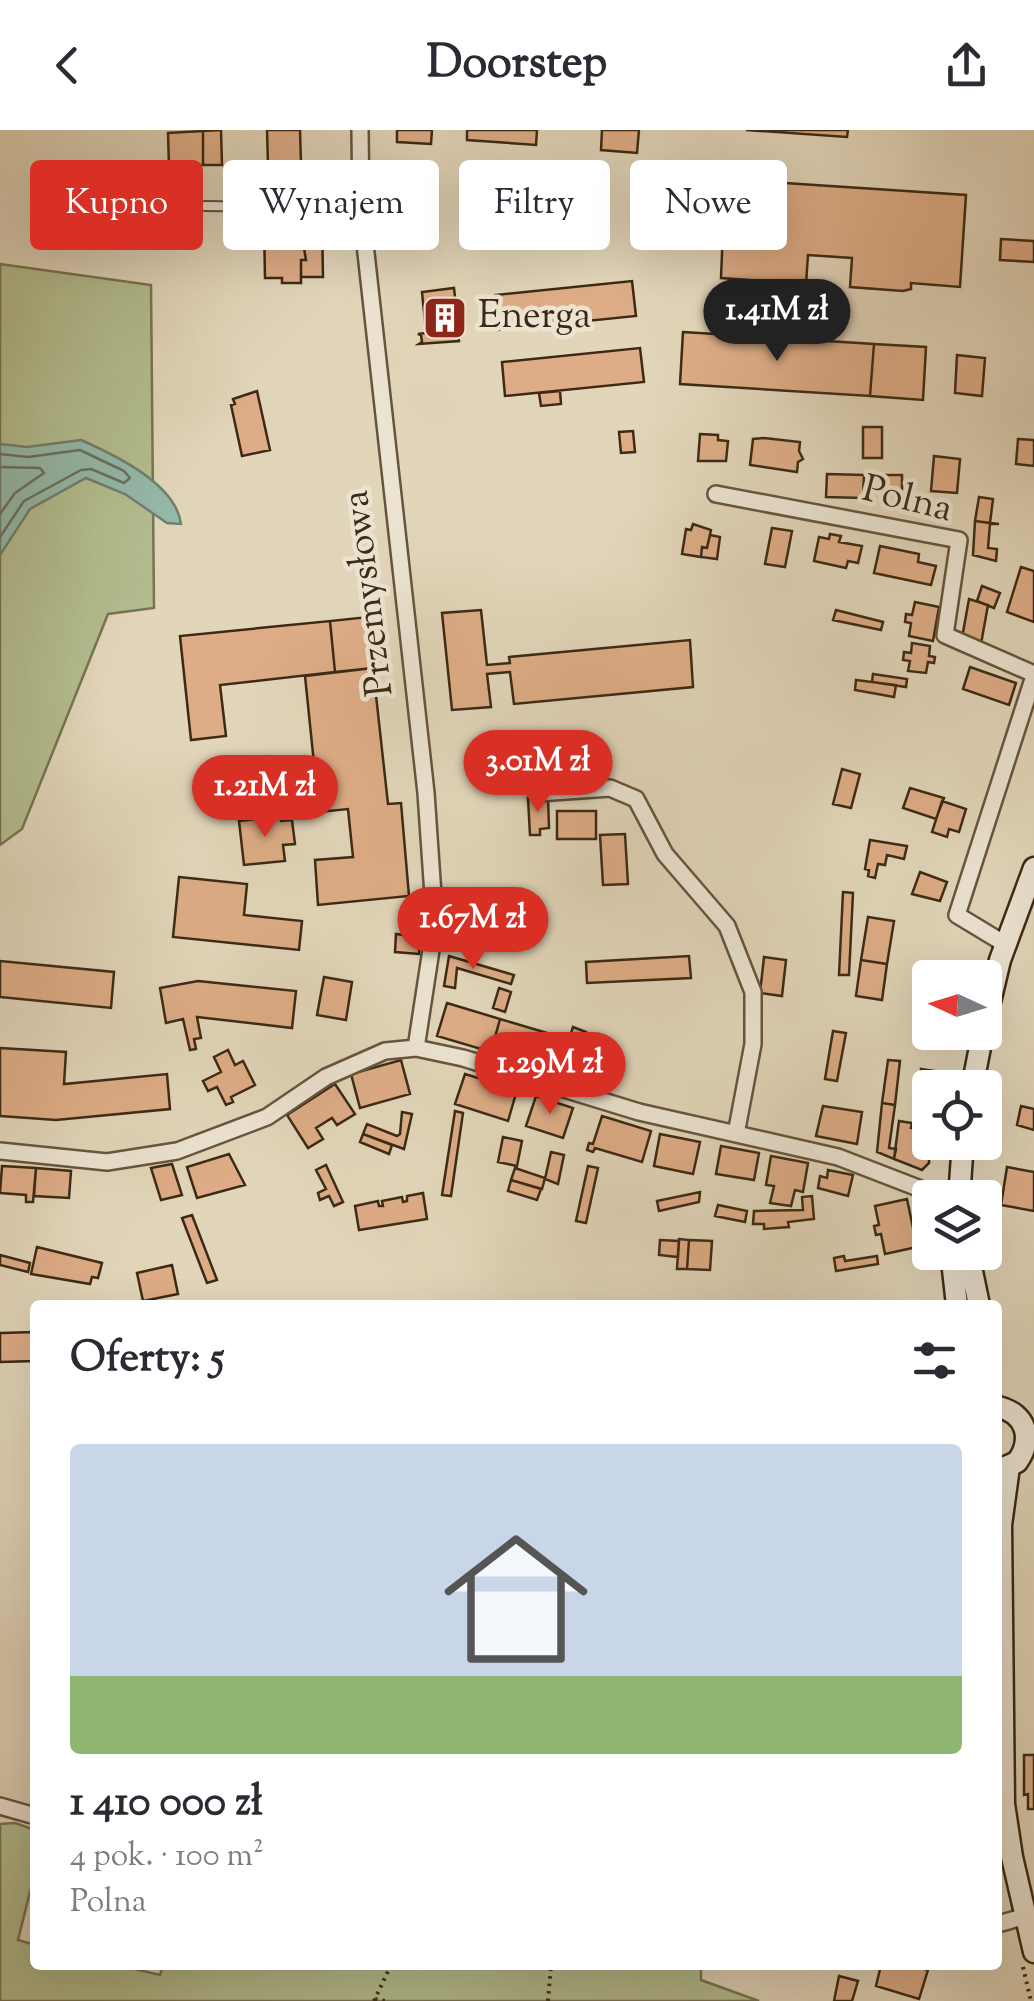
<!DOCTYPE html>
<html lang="pl">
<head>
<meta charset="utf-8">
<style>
	body { margin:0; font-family:"Sorts Mill Goudy",serif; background:#f2f2f3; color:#2b2b33; height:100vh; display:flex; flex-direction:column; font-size:38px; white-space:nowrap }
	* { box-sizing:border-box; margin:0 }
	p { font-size:32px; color:#7c7c81 }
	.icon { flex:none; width:55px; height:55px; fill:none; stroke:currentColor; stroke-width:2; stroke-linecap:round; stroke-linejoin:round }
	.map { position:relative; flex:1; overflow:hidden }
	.details { position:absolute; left:30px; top:1170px; width:972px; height:670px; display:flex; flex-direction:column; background:#fff; border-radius:10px; box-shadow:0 10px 40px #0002 }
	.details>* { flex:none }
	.top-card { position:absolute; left:30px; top:30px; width:975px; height:90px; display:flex; gap:20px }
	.needle { width:65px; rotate:274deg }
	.fabs { position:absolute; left:912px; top:830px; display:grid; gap:20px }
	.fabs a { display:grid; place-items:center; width:90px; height:90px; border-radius:10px; background:#fff; box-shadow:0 10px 40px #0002; font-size:50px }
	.price { position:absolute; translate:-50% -85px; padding:0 22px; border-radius:35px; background:#d93025; color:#fff; font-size:32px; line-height:65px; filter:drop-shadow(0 2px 5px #0008) }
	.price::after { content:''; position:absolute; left:50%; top:60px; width:30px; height:22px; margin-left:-15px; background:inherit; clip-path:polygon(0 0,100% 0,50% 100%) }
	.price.on { background:#222; color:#fff }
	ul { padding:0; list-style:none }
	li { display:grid; align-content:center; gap:20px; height:530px; padding:0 40px }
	li span { display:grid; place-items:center; height:310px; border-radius:10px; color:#555 }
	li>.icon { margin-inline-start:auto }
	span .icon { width:180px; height:180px; fill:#fffc; stroke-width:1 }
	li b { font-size:42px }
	h2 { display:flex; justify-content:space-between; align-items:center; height:120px; padding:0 40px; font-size:42px }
	.tag { padding:0 35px; border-radius:10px; background:#fff; box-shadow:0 10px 40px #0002; font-size:35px; line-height:90px }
	.tag.on { background:#d93025; color:#fff }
	header { display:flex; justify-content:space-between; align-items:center; height:130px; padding:0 40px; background:#fff; font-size:45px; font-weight:800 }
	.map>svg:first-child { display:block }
</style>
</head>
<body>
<header><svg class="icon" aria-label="back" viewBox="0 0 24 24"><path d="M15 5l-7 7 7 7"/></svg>Doorstep<svg class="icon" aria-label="share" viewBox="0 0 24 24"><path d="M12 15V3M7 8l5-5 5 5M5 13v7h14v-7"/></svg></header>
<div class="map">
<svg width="1034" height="1871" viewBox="0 0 1034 1871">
	<rect width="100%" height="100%" fill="#e2d6ba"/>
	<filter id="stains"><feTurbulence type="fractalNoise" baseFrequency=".002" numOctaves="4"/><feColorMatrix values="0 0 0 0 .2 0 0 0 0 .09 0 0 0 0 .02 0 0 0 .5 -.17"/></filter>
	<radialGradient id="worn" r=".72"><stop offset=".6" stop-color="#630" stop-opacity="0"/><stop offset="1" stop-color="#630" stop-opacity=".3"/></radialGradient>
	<path fill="#b3be90" stroke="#787452" stroke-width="2.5" d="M0,134L151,155L154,478L108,484L22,699L0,715Z
		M15,1693L35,1700V1742L18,1810L35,1815V1835H118L160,1845L163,1835H701V1850L759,1871H0V1694Z"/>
	<path fill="#95baab" stroke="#71806f" stroke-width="2.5" d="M81,310C115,325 176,354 181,394L167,393L125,364L86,348L30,379L0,425V314L27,317Z"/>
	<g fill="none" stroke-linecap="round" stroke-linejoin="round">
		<path stroke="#687260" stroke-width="2.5" d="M0,324L28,327L80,320L124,341L130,348L124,353L91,339L81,340L24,371L0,407
			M0,337L40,338L44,343L15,363L0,384"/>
	</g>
	<path fill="#dead87" stroke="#3c2a14" stroke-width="2.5" d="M221,0L222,35H203V1Z
		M267,0H300L301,34L268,35Z
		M397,0H432L431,14L397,12Z
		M467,0H537L536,15L467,10Z
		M602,0H639L637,23L601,20Z
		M746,0H848L847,7Z
		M203,1V35L169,37L168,3Z
		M725,49L966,65L960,157L911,153V159L903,161L850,157L852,128L808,125L806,154L721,148Z
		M712,59H724L721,117L708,116Z
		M527,61L529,79L477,84L476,66Z
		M659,77L661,104L647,105L645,78Z
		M322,93L323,147H301V130H306L300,94Z
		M300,94L306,130H301V153H282V148H265L264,95Z
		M1001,109L1034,111V132L1000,130Z
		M632,151L636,186L498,200L495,165Z
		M454,158L457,184L464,183L465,192L457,193L459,211L419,214L422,212L421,205L418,204L426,203L422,162Z
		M683,202L874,214L870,266L680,254Z
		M874,214L926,217L923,270L870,266Z
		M640,218L644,252L505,266L502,232Z
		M957,225L985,228L982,266L955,263Z
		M257,261L270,320L242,326L231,275L235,274L233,269Z
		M560,261L561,274L541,276L539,263Z
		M863,297H882V328H863Z
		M633,301L635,322L621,323L619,302Z
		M700,304L718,305V310L728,311L726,331H698Z
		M764,308L800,312L799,321L803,329L798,332L797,342L750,335L753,309Z
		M1018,309L1034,310V336L1016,334Z
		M934,326L960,329L957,363L931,361Z
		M827,344L864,345L863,368L826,367Z
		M884,345H902V363H884Z
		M979,367L993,369L990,393L975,391Z
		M975,391L999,394H990L988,418L997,419L996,431L973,425Z
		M693,394L711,400L707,418L702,417L701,427L682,424L686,399L691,400Z
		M772,398L792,401L785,437L765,434Z
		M830,404L841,406L839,412L862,416L858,433L848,431L846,438L814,431L819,407L829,409Z
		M710,405L720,407L717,429L701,427L702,417L707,418Z
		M880,416L919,424L918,432L936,436L931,455L874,443Z
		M1021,437L1034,441V492L1007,482Z
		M982,456L1000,463L994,478L977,471Z
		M969,469L988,475L981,514L962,508Z
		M915,472L939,477L933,511L909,506L911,493L905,492L906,484L912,485Z
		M481,480L487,535L510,533L509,527L690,510L693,557L514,574L510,542L487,544L491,577L452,580L442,483Z
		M836,480L883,492L881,500L833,490Z
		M368,487L373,538L335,542L330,491Z
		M330,491L335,542L220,555L226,606L191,610L180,506Z
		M912,513L930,516L929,526L935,527L934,533L928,532L926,543L908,541L910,531L903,530L904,522L911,523Z
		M970,537L1016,553L1009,575L963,559Z
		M373,538L388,674L401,673L409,766L318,775L315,730L353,727L348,679L319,682L305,546Z
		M873,544L907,549L906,557L872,552Z
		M856,550L896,555L894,567L855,560Z
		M842,639L860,644L851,678L833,674Z
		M910,658L944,668L936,689L903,678Z
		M528,668H548L549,698L540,699V705H530Z
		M942,671L966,679L959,702L949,699L947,707L932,702Z
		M557,681H596V709H557Z
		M280,686L281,691L292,690L295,714L283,715L285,731L244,735L239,691Z
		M625,704L628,754L603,755L600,705Z
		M870,710L907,716L904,729L887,725L885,735L878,734L875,748L868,746L869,740L865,739Z
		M920,742L947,752L940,771L912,764Z
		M179,747L247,754L244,785L302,791L299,820L173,807Z
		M843,762L853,763L849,845H839Z
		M868,787L894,791L887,834L861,830Z
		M404,797L416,798L415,806H420L419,824L395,822L396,804L404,805Z
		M449,826L514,845L511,854L457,838L455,858L444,856Z
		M689,826L691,848L587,853L586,832Z
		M764,827L786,830L782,866L760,863Z
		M861,830L887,834L882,870L856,866Z
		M0,831L114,842L111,878L0,867Z
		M324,847L352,852L346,890L317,885Z
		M198,851L296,861L292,898L197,887L201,908L194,909L196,919L190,920L183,889L166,893L160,858Z
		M499,858L511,862L505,882L493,878Z
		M447,873L500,889L491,922L437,906Z
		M500,889L554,905L545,938L491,922Z
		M573,897L586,902L580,919L590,922L581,949L559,942Z
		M833,901L846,903L837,951L825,949Z
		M0,918L66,922L64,954L167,944L170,979L56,990L0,986Z
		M228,920L235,935L243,931L255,955L231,967L233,972L226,975L217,957L208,961L203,951L221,942L214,927Z
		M590,922L598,925L596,931L616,938L609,958L581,949Z
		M401,930L410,964L360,978L351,944Z
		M888,930L900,931L895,975L882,973Z
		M921,939L941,942L939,958H930V976L917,974Z
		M465,944L517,960L508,991L455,974Z
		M335,954L355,984L337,995L332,988L316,998L323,1009L308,1018L287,985Z
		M536,966L573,978L563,1008L526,996Z
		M882,973L895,975L889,1018L896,1019L894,1029L877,1022Z
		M823,976L862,982L857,1014L816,1006Z
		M1021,976L1034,979V1000L1017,995Z
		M455,981L463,983L451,1066L442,1065Z
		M402,982L412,984L404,1019L363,1004L367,994L397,1006L400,1004Z
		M602,986L651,1001L642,1032L595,1018L593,1022L587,1020L589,1013L593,1014Z
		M899,991L912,993L911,998L930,1000L929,1033L922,1040L894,1029Z
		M363,1004L392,1015L389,1024L360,1012Z
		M660,1004L700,1012L693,1044L654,1036Z
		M503,1007L522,1011L517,1036L498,1032Z
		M721,1016L759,1023L754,1050L716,1044Z
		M551,1022L564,1025L558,1054L545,1049Z
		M229,1024L245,1055L197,1068L187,1037Z
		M771,1026L808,1033L803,1062L795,1060L791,1076L770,1073L774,1056L766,1055Z
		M172,1034L182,1065L161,1070L151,1038Z
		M326,1035L343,1072L334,1076L329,1066L320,1070L318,1063L326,1059L316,1040Z
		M2,1036L36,1038L33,1072H26V1065L0,1063Z
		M588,1036L598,1038L586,1093L576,1091Z
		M1007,1037L1034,1042V1081L1001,1075Z
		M36,1038L71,1041L69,1068L34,1066Z
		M515,1038L545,1048L542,1059L511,1050Z
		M828,1040L853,1045L848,1066L818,1058L820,1046L827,1048Z
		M511,1050L541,1059L537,1070L508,1061Z
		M700,1062L699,1072L659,1081L657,1071Z
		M423,1063L427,1089L359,1100L355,1076L378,1071L379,1076H383L382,1071L402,1067L403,1072L407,1071V1066Z
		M812,1066L814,1089L788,1092L789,1097L764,1099V1094H753L754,1081L803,1080L802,1067Z
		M907,1069L917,1117L885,1124L881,1104L876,1105L874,1096L879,1095L875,1076Z
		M718,1075L747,1081L745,1092L715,1086Z
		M192,1085L217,1150L207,1153L182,1088Z
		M679,1109L689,1110L687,1139H677Z
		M660,1110L679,1111L678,1127L659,1125Z
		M689,1110L712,1111L710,1140L687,1139Z
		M37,1117L102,1133L98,1148L92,1147L90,1154L31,1144Z
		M0,1125L30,1133L28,1142L0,1135Z
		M844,1126L845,1131L877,1126L878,1134L836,1141L834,1128Z
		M172,1135L178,1164L143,1171L137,1143Z
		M35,1202V1231L0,1232V1203Z
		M1024,1625H1034V1679H1028V1664L1024,1665Z
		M881,1835H909L928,1840L919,1869L876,1856Z
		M839,1846L858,1851L852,1871H834Z"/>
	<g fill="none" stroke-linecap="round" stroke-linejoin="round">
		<defs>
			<path id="lane" d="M205,76L361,78"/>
			<path id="street" d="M360,0L361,78L426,663L435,794L416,918
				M716,364L959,410L945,505L1034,544
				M538,663L610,658L636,669L665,724L727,796L753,862V914L736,1004
				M1005,814L957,785L1034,546
				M0,1021L107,1032L177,1021L267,987L326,947L385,921L416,918L463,928L639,982L838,1027L944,1068
				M0,1676L35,1686
				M998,1794L1026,1786"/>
			<path id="secondary" d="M985,893L1000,830L1034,738
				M972,958L983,902
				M959,1068L963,1012
				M951,1122L957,1175
				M968,1122L979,1175
				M998,1277C1026,1283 1034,1309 1017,1332L999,1340
				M1009,1337L1001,1395L1004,1674L1012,1727L1034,1822"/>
		</defs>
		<use href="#lane" stroke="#66553e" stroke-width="12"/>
		<use href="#street" stroke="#66553e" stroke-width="20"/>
		<use href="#secondary" stroke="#3c2a14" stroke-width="25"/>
		<path stroke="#3c2a14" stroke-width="4" stroke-dasharray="2.5 5" stroke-linecap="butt" d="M1023,1837L1031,1871
			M375,1869L385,1871
			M374,1871L391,1835
			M548,1871L551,1835"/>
		<use href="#lane" stroke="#ece4d2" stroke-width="8"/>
		<use href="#street" stroke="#ece4d2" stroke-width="15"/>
		<use href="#secondary" stroke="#ece4d2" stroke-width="20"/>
	</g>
	<defs>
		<symbol id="building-square" viewBox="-11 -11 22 22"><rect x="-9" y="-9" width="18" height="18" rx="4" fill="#8f2418" stroke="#ece4d2"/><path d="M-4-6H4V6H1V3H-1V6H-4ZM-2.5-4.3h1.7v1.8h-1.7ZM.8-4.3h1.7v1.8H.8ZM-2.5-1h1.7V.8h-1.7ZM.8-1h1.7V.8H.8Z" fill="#fff"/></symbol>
	</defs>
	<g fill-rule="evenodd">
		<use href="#building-square" x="420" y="163" width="50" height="50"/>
	</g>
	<g text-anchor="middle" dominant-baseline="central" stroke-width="9" stroke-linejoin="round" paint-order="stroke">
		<g font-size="38" fill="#3c2a14" stroke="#ece4d2" text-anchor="start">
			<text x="478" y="188">Energa</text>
		</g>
		<g font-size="38" fill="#3c2a14" stroke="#ece4d2">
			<text transform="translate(907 371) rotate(14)">Polna</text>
			<text transform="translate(370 463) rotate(-97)">Przemysłowa</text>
		</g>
	</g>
	<rect width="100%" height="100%" filter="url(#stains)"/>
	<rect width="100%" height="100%" fill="url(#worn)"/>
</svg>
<div class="fabs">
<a><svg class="needle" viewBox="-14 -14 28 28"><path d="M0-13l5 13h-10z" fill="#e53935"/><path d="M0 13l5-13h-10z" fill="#7c7c81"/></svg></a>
<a><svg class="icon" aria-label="locate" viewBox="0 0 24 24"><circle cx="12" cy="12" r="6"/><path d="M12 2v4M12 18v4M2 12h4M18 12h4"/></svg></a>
<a><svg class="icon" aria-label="layers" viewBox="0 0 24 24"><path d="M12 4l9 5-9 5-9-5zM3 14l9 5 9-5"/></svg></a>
</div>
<b class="price on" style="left:777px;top:234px">1.41M zł</b>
<b class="price" style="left:538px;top:685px">3.01M zł</b>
<b class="price" style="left:265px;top:710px">1.21M zł</b>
<b class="price" style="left:473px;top:842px">1.67M zł</b>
<b class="price" style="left:550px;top:987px">1.29M zł</b>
<div class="top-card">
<a class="tag on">Kupno</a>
<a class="tag">Wynajem</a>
<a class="tag">Filtry</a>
<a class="tag">Nowe</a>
</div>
<section class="details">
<h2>Oferty: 5<svg class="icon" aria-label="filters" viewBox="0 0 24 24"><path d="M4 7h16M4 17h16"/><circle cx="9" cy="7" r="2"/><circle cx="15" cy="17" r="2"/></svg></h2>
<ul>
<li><span style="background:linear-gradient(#c9d6e8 75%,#8fb573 0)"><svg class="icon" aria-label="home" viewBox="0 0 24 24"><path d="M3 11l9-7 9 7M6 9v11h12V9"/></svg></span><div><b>1 410 000 zł</b><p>4 pok. · 100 m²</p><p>Polna</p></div></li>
</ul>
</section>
</div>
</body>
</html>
